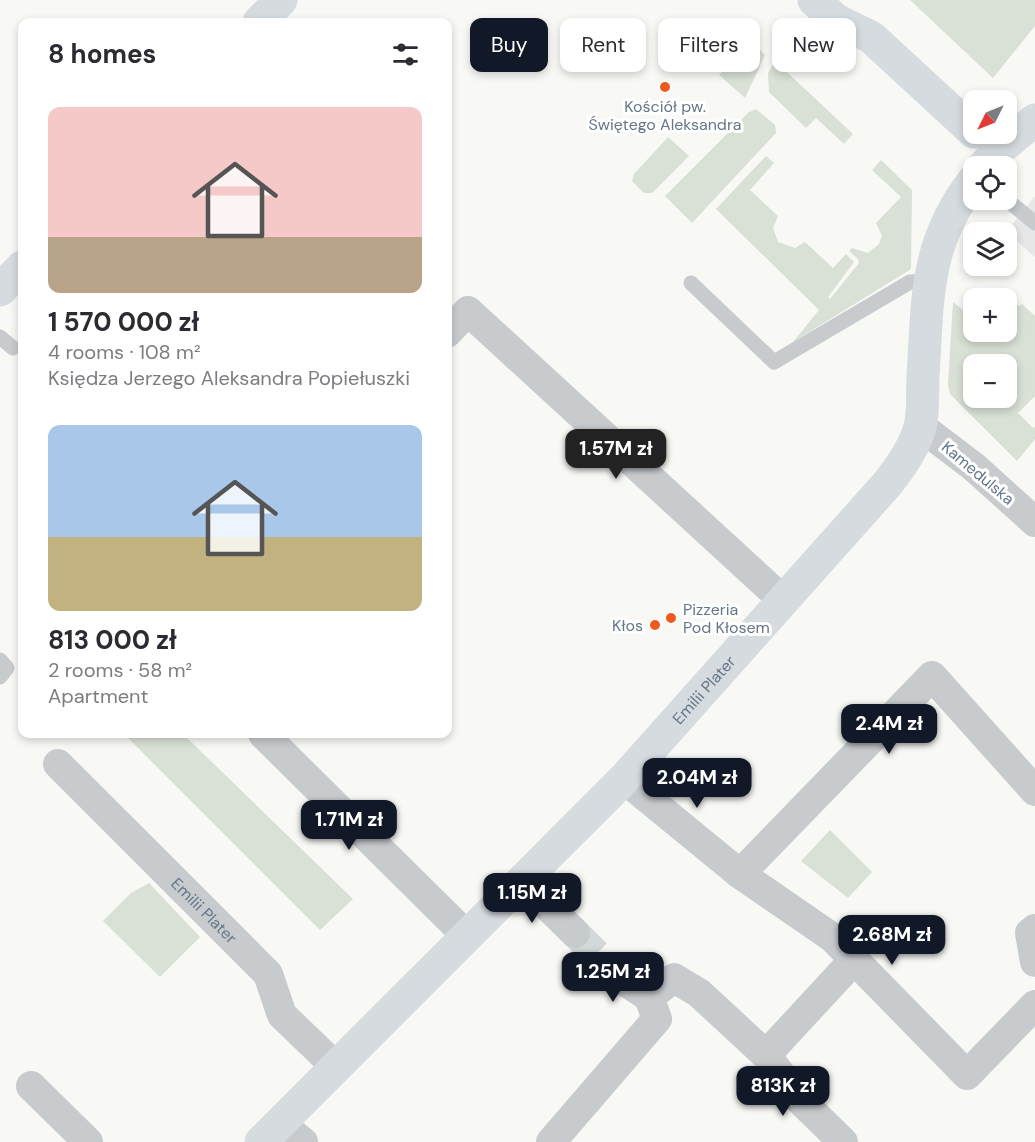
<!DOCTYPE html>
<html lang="en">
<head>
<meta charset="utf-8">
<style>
	body { margin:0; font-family:"DM Sans",sans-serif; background:#f7f7f7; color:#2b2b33; height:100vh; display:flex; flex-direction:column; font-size:22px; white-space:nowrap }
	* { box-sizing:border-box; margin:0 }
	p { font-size:20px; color:#7c7c81 }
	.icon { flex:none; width:33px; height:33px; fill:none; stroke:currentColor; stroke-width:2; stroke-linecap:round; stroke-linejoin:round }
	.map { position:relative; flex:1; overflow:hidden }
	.side { position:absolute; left:18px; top:18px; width:434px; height:720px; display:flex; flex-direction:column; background:#fff; border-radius:12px; box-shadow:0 3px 9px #0003 }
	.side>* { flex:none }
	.banner { position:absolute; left:470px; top:18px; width:476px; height:54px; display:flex; gap:12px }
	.needle { width:39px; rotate:227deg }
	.tools { position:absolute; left:963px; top:90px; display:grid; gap:12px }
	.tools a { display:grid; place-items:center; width:54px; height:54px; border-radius:12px; background:#fff; box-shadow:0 3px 9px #0003; font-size:30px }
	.price { position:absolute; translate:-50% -51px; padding:0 14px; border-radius:12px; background:#111827; color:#fff; font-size:20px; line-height:39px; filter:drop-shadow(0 2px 3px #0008) }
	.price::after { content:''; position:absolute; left:50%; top:36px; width:18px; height:14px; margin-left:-9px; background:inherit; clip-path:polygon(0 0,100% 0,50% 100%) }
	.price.current { background:#222; color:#fff }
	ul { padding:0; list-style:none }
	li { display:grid; align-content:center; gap:12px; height:318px; padding:0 30px }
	li span { display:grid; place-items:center; height:186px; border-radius:12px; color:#555 }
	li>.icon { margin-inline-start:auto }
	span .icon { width:108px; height:108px; fill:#fffc; stroke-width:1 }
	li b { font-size:26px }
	h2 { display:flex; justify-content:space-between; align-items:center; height:72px; padding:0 30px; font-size:26px }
	.chip { padding:0 21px; border-radius:12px; background:#fff; box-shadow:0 3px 9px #0003; font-size:21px; line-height:54px }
	.chip.current { background:#111827; color:#fff }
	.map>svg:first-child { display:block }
</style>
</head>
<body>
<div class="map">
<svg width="1035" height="1142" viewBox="0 0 1035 1142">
	<rect width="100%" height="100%" fill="#f8f8f5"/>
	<path fill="#e6e7e6" d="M1035,196V257L1006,232Z"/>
	<path fill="#d9e0d5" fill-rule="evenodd" d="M910,0H1035V26L993,78Z
		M751,41L765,55L745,98L719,75Z
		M775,61L853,134L844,144L816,118L806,128L769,92L768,73Z
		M756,109L775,125L776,133L692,223L665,196L749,112Z
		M668,137L689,156L652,193H644L632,181L634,174Z
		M766,156L774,163L750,190L778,216L773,228L778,242L795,248L805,242L833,268L846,254L854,262L828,297L830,299L859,263L858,259L849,251L852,248L868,253L879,244L882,236L876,223L901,197L872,170L881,160L912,190L911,269L793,342L819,310L716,209Z
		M1011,299L1019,306L1022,304L1035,316V396L1018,413L1033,428L1035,427V439L1017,461L950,394L948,385L953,302L973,318L974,332H1006L1007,304ZM974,364H1006V398H974Z
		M124,734H183L353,899L320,930Z
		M830,830L872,872L848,898L801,861Z
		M149,883L200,937L160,977L103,921L131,893Z"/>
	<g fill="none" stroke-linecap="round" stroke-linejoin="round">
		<path stroke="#d3d8da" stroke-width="30" stroke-dasharray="30 15" stroke-linecap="butt" d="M575,933L609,967"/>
		<path stroke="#c7cbce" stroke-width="15" d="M1006,199L1035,223
			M691,283L774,362L910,282L929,281
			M0,337L13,348
			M0,660L7,668L0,677"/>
		<g stroke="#c7cbce" stroke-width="30">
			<path d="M447,333L468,311L784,601"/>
			<path d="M920,426L974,467L1035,522"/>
			<path d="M263,734L467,936"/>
			<path id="s1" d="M58,764L268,974L282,1015L335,1066"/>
			<path d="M624,779L740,874L833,938L967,1075L1035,1005"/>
			<path d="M740,874L932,676L1035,791"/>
			<path d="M522,881L575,933"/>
			<path d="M1035,929L1030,933L1035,962"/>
			<path d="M609,967L626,982L649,997"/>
			<path d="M766,1055L800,1100L843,1142"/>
			<path d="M31,1086L88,1142"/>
			<path d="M280,1123L303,1142"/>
			<path d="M551,1142L657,1019L649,997L674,978L699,993L766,1055L853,961"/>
		</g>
		<g stroke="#d6dbe0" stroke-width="33">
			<path d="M814,0L836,20L871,37L974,132"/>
			<path d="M259,22L281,0"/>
			<path d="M984,166L996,152L1035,120"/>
			<path d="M0,290L22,267"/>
			<path id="s2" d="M261,1142L624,779L888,483C901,466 914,448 920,427C924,411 922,392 923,376C928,300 924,244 974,180"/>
		</g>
	</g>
	<g fill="#ef591e" stroke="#fff" stroke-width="2">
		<circle cx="665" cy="87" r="6"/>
		<circle cx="671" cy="618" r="6"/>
		<circle cx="655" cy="625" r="6"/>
	</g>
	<g text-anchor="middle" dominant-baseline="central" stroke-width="6" stroke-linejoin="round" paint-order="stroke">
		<g font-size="16" fill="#657688" stroke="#fff">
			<text x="665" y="106">Kościół pw.<tspan x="665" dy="18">Świętego Aleksandra</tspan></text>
			<text x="683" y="609" text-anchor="start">Pizzeria<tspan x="683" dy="18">Pod Kłosem</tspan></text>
			<text x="643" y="625" text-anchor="end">Kłos</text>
		</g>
		<g font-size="16" fill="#657688" stroke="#fff">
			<text transform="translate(978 473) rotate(40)">Kamedulska</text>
			<text stroke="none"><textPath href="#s2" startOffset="633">Emilii Plater</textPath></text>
			<text stroke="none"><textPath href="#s1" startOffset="207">Emilii Plater</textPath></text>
		</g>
	</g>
</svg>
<div class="tools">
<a><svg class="needle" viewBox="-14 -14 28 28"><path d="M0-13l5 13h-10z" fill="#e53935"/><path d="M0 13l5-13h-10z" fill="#7c7c81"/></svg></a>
<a><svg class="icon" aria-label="locate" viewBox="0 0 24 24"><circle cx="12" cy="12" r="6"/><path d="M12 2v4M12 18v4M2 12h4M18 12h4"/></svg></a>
<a><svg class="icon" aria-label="layers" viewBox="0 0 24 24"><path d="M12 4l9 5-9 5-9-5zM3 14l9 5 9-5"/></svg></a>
<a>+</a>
<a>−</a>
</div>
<b class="price current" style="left:616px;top:480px">1.57M zł</b>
<b class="price" style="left:889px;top:755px">2.4M zł</b>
<b class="price" style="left:697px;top:809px">2.04M zł</b>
<b class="price" style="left:349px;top:851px">1.71M zł</b>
<b class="price" style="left:532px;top:924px">1.15M zł</b>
<b class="price" style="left:892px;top:966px">2.68M zł</b>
<b class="price" style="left:613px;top:1003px">1.25M zł</b>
<b class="price" style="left:783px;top:1117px">813K zł</b>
<div class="banner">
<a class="chip current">Buy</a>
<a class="chip">Rent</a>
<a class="chip">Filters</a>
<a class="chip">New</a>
</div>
<section class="side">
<h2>8 homes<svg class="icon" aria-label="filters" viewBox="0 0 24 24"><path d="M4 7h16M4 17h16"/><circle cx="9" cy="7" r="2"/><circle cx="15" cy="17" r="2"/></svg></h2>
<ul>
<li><span style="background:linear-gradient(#f6c9c9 70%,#b9a48a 0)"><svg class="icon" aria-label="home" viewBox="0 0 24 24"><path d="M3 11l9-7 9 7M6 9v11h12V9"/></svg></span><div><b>1 570 000 zł</b><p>4 rooms · 108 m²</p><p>Księdza Jerzego Aleksandra Popiełuszki</p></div></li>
<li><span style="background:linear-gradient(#a9c7e8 60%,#c2b280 0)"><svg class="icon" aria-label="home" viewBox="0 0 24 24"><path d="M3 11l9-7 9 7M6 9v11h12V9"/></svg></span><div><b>813 000 zł</b><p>2 rooms · 58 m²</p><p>Apartment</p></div></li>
</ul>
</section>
</div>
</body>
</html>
